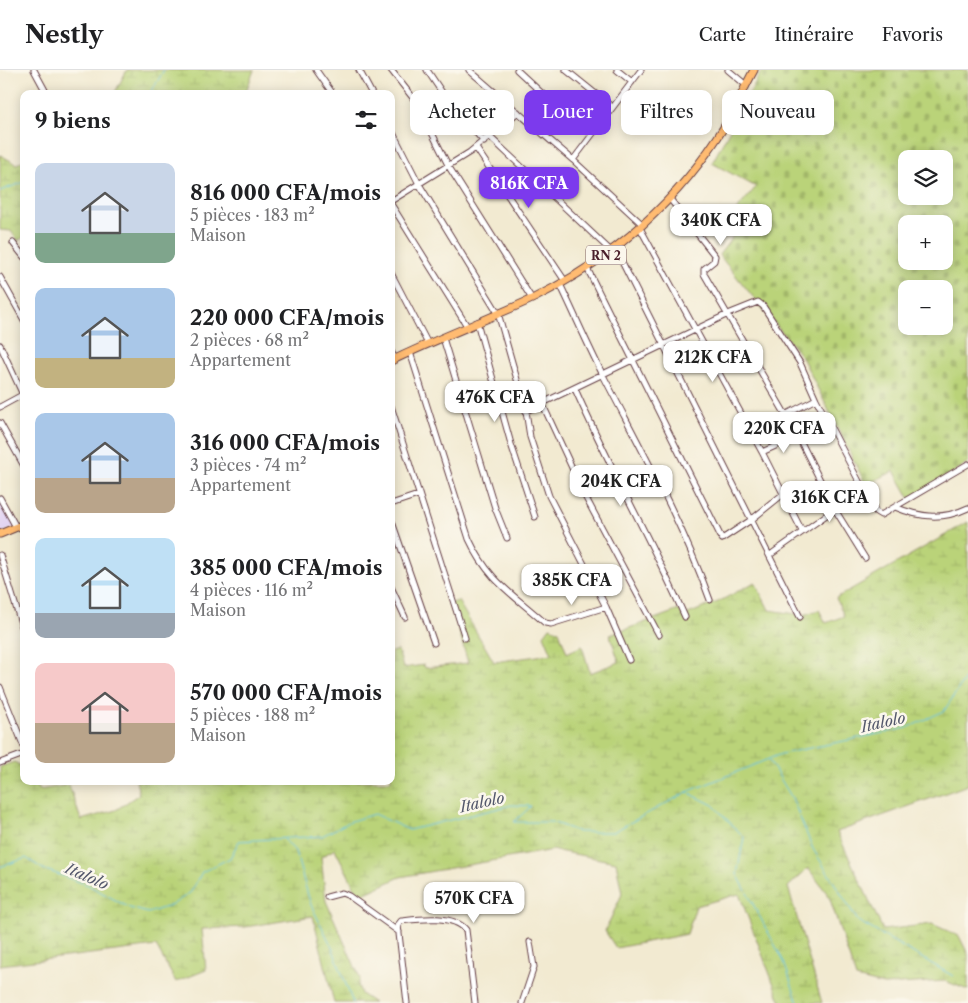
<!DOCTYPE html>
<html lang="fr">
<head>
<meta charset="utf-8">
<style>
	body { margin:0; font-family:"Libre Caslon Text",serif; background:#f2f2f2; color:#202124; height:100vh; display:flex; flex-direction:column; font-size:19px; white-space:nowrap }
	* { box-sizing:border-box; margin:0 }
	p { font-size:16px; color:#757577 }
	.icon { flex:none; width:28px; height:28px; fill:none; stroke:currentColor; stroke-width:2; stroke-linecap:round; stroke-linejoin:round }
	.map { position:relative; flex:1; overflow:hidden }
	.side { position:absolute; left:20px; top:20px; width:375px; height:695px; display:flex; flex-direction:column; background:#fff; border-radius:10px; box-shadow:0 2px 12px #0003 }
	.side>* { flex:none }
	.banner { position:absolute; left:410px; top:20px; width:475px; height:45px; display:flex; gap:10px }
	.buttons { position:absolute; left:898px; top:80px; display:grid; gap:10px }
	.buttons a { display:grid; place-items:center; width:55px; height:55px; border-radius:10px; background:#fff; box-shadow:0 2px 12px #0003; font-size:25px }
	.price { position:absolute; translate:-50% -42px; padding:0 11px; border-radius:10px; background:#fff; color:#222; font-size:16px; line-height:32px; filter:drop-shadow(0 1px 2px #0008) }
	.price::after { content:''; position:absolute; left:50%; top:30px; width:15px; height:11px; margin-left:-8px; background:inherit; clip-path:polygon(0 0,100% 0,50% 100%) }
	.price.on { background:#7c3aed; color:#fff }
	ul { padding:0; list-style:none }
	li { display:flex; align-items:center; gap:15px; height:125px; padding:0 15px }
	li span { display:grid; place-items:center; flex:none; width:140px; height:100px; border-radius:10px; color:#555 }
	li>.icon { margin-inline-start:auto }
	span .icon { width:60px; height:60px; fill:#fffc; stroke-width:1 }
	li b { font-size:21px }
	h2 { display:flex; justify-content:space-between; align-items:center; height:60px; padding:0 15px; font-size:21px }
	.tag { padding:0 18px; border-radius:10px; background:#fff; box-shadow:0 2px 12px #0003; font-size:18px; line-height:45px }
	.tag.on { background:#7c3aed; color:#fff }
	header { display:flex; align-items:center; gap:30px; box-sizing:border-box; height:70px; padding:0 25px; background:#fff; border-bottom:1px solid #e0e0e0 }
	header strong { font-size:24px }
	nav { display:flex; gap:28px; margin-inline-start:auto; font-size:18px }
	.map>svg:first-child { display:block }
</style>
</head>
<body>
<header>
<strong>Nestly</strong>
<nav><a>Carte</a><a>Itinéraire</a><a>Favoris</a></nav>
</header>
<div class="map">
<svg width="968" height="933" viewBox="0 0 968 933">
	<defs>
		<pattern id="wetland-marsh" width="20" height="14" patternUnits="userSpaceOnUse" patternTransform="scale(1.25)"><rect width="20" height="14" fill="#bad379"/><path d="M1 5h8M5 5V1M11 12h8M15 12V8" fill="none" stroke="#a1b569"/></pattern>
		<pattern id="cemetery-stones" width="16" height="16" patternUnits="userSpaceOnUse" patternTransform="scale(1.25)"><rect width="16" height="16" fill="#bad379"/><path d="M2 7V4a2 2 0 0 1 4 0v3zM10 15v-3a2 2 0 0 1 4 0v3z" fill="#a1b569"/></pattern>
	</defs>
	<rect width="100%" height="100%" fill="#fbf7ec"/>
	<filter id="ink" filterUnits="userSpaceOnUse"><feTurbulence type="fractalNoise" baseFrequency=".02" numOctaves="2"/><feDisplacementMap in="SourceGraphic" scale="10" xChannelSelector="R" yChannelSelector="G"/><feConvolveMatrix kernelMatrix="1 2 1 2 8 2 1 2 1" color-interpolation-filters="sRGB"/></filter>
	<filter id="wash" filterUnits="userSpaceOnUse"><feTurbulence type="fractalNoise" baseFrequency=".0096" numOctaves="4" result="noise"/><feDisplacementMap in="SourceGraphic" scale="20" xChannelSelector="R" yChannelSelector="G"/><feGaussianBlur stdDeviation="1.12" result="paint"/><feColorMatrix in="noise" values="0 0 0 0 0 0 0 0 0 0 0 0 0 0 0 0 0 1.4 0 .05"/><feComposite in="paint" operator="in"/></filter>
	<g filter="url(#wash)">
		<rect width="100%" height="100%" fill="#f2ead1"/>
		<path fill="#e2d4f3" d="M0,428L16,457L0,464Z"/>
		<path fill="url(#wetland-marsh)" stroke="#827952" d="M127,0H254L245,24H114Z
			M0,85L17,94L24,90V167L18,171L11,161L0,160Z
			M968,452V715L837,762L883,860L932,854L959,866L968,884V920L945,911L884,915L856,908L829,826L808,798L788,817L822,933H781L739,824L696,836L687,864L616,878L605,861L622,824L616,792L553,780L400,807L359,826L335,779L321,787L326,831L360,908L358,915L361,924L374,933H334L313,846L245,857L202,859L206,900L176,912L156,876L0,895V697L14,692L24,697V711H36L39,720L69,715L81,750L116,740L139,724L136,711H391V582L398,580L403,598L424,595L425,598L468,593L457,554L449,534L458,531L494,592L552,584L544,565L550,557L559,561L567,583L582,576L590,603L619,592L610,565L679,540L683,546L718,532L755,512L769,540L803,545L819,540L826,553L844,546L836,528Z"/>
		<path fill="url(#cemetery-stones)" stroke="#827952" fill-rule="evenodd" d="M762,0H968V393L910,429L894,401L866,415L802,287L719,185L744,151L735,142L756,117L712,93ZM906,89H944V126H906ZM906,154H944V191H906ZM906,219H944V256H906Z"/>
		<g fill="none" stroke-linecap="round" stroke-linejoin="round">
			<path stroke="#66c3e4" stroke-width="1" d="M150,24L164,0
				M0,121L24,112
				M769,690L792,728L813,779L858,851L953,906
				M687,722L713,735L744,767L737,804L784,892L798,933
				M284,769L295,781L311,835L332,877L353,933
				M0,797L26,788L43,799L88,815L130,838L148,843L172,835L191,822L202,802L230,788L239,771L322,766L351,751L374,744L409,760L512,735L531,736L514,752H552L579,762H613L687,722L781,684L907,658L944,641L968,604"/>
		</g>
	</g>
	<g filter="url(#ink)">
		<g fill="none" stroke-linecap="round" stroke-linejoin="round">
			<defs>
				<path id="minor" d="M34,0L47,24
					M316,0L333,24
					M359,0L372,24
					M391,0L417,33L449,97L532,229
					M427,0L443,24L484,72
					M469,0L573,90L643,155
					M517,0L560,40L592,64
					M566,0L612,37
					M617,0L632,12
					M728,0L746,15
					M391,59L419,114L498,243L526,341L530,367L549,426L606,537L629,590
					M490,67L611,181
					M476,78L565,211
					M573,90L641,0
					M670,129L715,186L714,191L704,199V204L798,366L834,438L865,488
					M391,131L470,82L518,42
					M391,134L467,256
					M640,158L762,382L802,461
					M13,173L24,187
					M615,178L800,547
					M587,198L722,469L751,450L782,425
					M391,203L428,274
					M0,207L24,250
					M560,214C575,245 588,276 604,307C642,381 682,452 710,530
					M477,252L511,374L535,447
					M443,268L495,438L507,468
					M0,275L24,327
					M391,281L395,289
					M410,282L469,469C489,512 512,523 545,553L551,554L606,537
					M575,319C609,396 651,470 685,547
					M542,333L586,428L659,565
					M391,336L465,568
					M0,337L24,324
					M526,341L728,244L758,232L763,236L800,293L816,329L863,419
					M785,345L816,329
					M0,353L24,396
					M762,382L798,366
					M0,428L16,457
					M391,434L418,425
					M895,437C921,448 943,450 968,438
					M391,449L434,573
					M0,485L24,563
					M770,485L863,419L876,442L881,445L968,394
					M391,517L405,547
					M0,617L24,677
					M0,693L24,684
					M327,827L342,823L349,826L399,862
					M407,933L398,855L401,851C419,849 453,844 466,860L475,933
					M522,933L534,897L530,872"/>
				<path id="highway" d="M391,291C438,268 487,250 534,228C613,189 680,130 726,54C736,37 744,18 754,0
					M0,464L24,454"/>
			</defs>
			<use href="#minor" stroke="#633d44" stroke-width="7"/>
			<use href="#highway" stroke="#633d44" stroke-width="9"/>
			<use href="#minor" stroke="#fff" stroke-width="5"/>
			<use href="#highway" stroke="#ffbb71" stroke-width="7"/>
		</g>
	</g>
	<g text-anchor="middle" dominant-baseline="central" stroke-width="5" stroke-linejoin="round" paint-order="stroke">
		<rect fill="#fbf7ec" stroke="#7f6065" stroke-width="1" x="586" y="175.5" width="40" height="19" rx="4"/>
		<g font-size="12" font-weight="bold" fill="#4a1f2b">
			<text x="606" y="185">RN 2</text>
		</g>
		<g font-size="15" font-style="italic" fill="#54586c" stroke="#fbf7ec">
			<text transform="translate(883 652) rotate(-13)">Italolo</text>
			<text transform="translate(482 732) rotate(-13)">Italolo</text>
			<text transform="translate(87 806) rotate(23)">Italolo</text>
		</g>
	</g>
</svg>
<div class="buttons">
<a><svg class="icon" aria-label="layers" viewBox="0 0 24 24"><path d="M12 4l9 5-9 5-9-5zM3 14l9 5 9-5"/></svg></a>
<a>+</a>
<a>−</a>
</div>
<b class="price on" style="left:529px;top:139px">816K CFA</b>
<b class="price" style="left:721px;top:176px">340K CFA</b>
<b class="price" style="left:713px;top:313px">212K CFA</b>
<b class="price" style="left:495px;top:353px">476K CFA</b>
<b class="price" style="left:784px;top:384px">220K CFA</b>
<b class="price" style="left:621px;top:437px">204K CFA</b>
<b class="price" style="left:830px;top:453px">316K CFA</b>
<b class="price" style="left:572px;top:536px">385K CFA</b>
<b class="price" style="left:474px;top:854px">570K CFA</b>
<div class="banner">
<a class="tag">Acheter</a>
<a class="tag on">Louer</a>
<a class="tag">Filtres</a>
<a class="tag">Nouveau</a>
</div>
<section class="side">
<h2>9 biens<svg class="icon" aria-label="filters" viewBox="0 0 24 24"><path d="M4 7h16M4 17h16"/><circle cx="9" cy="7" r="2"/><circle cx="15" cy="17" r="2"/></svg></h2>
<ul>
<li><span style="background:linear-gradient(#c9d6e8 70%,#7fa58c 0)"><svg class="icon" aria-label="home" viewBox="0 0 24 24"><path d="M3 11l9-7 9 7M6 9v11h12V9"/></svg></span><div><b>816 000 CFA/mois</b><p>5 pièces · 183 m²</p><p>Maison</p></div></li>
<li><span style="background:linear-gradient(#a9c7e8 70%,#c2b280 0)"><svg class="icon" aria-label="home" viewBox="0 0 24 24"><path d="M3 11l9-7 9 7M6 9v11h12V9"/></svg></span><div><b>220 000 CFA/mois</b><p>2 pièces · 68 m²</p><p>Appartement</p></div></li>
<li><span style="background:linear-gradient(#a9c7e8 65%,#b9a48a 0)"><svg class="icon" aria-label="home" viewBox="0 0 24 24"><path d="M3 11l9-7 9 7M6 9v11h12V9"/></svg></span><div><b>316 000 CFA/mois</b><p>3 pièces · 74 m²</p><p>Appartement</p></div></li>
<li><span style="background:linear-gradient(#bfe0f5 75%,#9aa5b1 0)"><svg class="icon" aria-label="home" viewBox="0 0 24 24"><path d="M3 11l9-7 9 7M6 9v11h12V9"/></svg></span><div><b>385 000 CFA/mois</b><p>4 pièces · 116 m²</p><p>Maison</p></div></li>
<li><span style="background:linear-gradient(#f6c9c9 60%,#b9a48a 0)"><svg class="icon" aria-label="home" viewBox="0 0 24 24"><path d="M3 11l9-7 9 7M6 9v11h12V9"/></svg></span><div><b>570 000 CFA/mois</b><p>5 pièces · 188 m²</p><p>Maison</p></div></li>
</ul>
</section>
</div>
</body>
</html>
